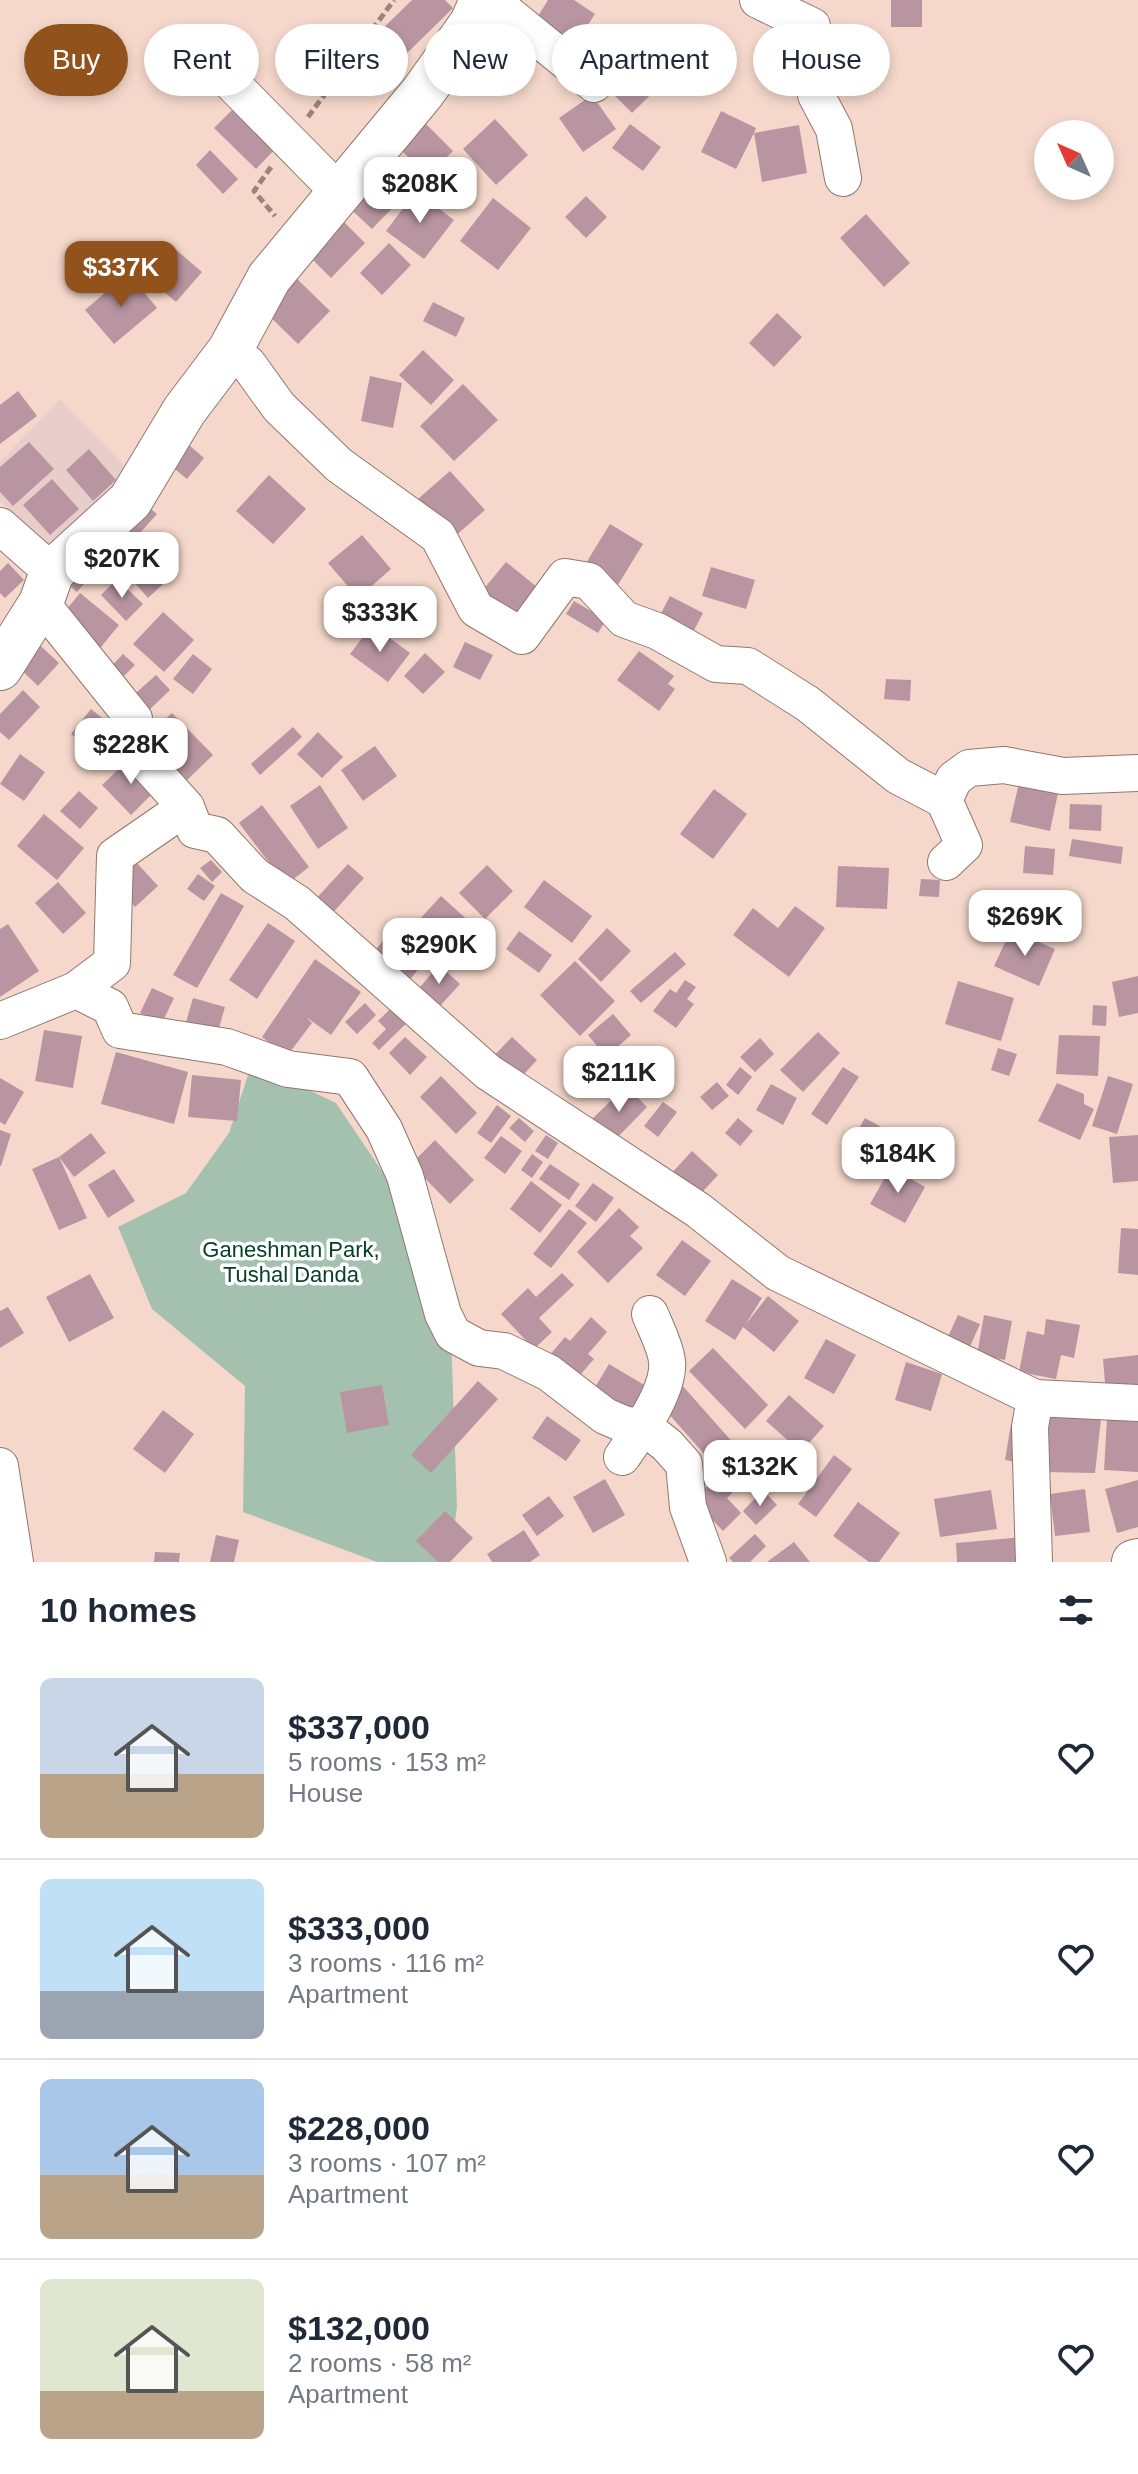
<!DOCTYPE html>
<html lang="en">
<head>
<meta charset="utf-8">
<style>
	body { margin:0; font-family:Arial,sans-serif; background:#f6f6f7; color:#1f2937; height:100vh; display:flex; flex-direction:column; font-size:30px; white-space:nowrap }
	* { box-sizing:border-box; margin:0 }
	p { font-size:26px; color:#747a83 }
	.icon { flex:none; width:44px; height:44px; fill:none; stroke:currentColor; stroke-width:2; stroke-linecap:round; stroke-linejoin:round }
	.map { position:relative; height:1562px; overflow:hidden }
	.sheet { display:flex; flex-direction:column; background:#fff; flex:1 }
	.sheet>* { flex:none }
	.guide { position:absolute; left:24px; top:24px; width:1090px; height:72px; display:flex; gap:16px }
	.needle { width:52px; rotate:315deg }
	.controls { position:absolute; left:1034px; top:120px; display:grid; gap:16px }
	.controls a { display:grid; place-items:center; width:80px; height:80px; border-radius:50%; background:#fff; box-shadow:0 4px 12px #0003; font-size:40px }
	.price { position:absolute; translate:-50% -68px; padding:0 18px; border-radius:16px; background:#fff; color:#222; font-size:26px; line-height:52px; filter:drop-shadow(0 2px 4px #0008) }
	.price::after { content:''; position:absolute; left:50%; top:48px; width:24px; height:18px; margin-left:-12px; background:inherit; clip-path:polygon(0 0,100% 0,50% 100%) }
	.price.current { background:#92521b; color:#fff }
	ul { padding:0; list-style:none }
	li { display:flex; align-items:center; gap:24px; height:200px; padding:0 40px }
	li+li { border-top:2px solid #e0e1e3 }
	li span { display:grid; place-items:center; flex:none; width:224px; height:160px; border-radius:12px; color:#555 }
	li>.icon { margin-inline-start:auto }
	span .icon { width:96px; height:96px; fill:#fffc; stroke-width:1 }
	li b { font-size:34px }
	h2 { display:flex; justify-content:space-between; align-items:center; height:96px; padding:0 40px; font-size:34px }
	.chip { padding:0 28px; border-radius:36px; background:#fff; box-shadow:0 4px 12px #0003; font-size:28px; line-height:72px }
	.chip.current { background:#92521b; color:#fff }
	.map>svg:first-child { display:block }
</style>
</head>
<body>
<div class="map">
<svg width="1138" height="1562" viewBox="0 0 1138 1562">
	<rect width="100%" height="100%" fill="#f5d8cb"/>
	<path fill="#e8cecb" d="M60,399L129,471L52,546L0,501V462Z"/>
	<path fill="#a4c1af" d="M252,1063L336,1103L398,1195L451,1334L457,1507L449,1562H377L243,1512L245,1386L152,1309L118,1227L186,1193L229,1133Z"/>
	<path fill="#b895a1" d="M412,0H445L453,8L396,64L371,40Z
		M548,0H574L595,14L574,46L535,21Z
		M891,0H922V27H891Z
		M640,24L681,65L632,113L591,72Z
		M486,33L504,54L479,75L462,54Z
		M592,95L616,129L583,152L559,118Z
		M239,103L281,143L256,169L214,128Z
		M721,111L756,128L754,133L799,125L807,173L762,182L754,133L736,169L701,152Z
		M421,119L453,151L427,176L396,145Z
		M495,119L528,155L496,185L463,149Z
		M630,124L661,147L643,171L612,148Z
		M210,150L238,179L223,194L196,165Z
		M372,170L402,198L372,229L342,201Z
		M416,191L454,220L424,259L386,231Z
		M586,196L607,217L586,238L565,217Z
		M493,198L531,228L498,270L460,241Z
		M866,214L910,263L884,287L840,238Z
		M343,221L365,243L331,278L308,255Z
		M167,242L202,272L176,302L141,273Z
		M389,243L411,265L382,295L360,273Z
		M128,273L157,308L114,344L85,310Z
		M292,274L330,311L298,344L260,307Z
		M433,302L465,318L456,337L423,321Z
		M777,313L802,337L774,367L749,343Z
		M423,350L454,380L431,405L399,375Z
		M370,376L402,383L393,428L361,421Z
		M463,384L498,420L454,461L420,426Z
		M18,391L37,416L0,444V405Z
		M182,439L204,458L187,479L164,460Z
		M29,442L54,469L13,506L0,492V467Z
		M89,449L116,480L93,501L66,470Z
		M450,471L485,510L453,538L418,499Z
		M269,475L306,509L273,544L236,511Z
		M52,479L79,509L50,535L23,505Z
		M138,498L157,514L131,543L113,528Z
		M610,524L643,544L616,588L583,568Z
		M106,534L132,556L110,580L97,569L77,592L65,582Z
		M362,535L391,569L358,598L328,563Z
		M140,558L163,584L148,598L124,571Z
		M506,562L543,592L515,626L478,596Z
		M8,563L24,580L5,598L0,593V571Z
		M711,567L755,580L746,609L702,596Z
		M117,579L143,604L126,621L101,595Z
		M80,593L119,625L97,652L58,620Z
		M670,596L703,613L689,640L656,623Z
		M574,601L606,620L598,633L566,614Z
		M163,612L194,640L164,672L133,644Z
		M372,625L410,653L388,682L350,654Z
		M29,635L59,663L38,686L8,657Z
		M465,642L493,655L480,680L453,667Z
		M639,651L674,676L668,684L675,689L659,711L617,680Z
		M425,653L445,672L423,694L404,676Z
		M123,654L135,665L115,685L104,674Z
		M193,654L212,669L193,694L173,679Z
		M156,675L170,690L143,716L128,700Z
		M886,679L911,680L910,701L884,699Z
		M23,690L40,707L9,740L0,732V714Z
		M91,709L117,730L97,755L71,734Z
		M172,713L213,755L187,780L146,737Z
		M293,727L302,737L260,775L251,764Z
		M318,732L343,757L322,778L297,754Z
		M375,746L397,776L363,801L341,770Z
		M20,754L45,772L24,801L0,784Z
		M131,757L159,787L131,815L102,785Z
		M1019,783L1058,793L1050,831L1010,822Z
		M320,785L348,828L318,849L290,806Z
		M714,789L747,814L713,859L680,834Z
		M79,791L98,808L80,829L60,811Z
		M1070,804L1102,805L1101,831L1069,829Z
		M262,805L309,867L286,885L239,823Z
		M44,814L84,848L57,880L17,846Z
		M1072,839L1123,847L1121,864L1069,856Z
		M1025,846L1055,849L1053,875L1023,873Z
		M211,860L222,872L212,882L200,868Z
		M136,862L158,886L135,907L113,883Z
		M348,864L364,878L329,917L313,902Z
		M487,865L513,891L485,919L459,893Z
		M838,866L889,868L887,909L836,907Z
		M198,874L215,886L204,901L187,889Z
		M921,879L940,880L939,897L919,896Z
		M544,880L592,916L572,943L524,907Z
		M58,882L86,913L63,934L35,903Z
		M221,893L244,906L197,988L173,975Z
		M441,896L472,924L449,950L417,922Z
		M795,906L825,928L789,977L733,935L753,908L778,928Z
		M268,923L295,941L257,999L229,980Z
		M8,924L39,971L0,997V929Z
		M607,928L631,951L601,982L578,959Z
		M1011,930L1055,949L1039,986L994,966Z
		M519,931L552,955L539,973L506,949Z
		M389,933L424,962L408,982L373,953Z
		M675,952L686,964L641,1003L630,991Z
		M315,959L361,992L331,1035L306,1017L312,1023L287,1056L262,1037Z
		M575,961L615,1001L580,1036L540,995Z
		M439,965L460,984L440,1006L419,988Z
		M1138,976V1013L1119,1017L1112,982Z
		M685,980L696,987L687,999L694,1004L676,1028L653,1011L670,989L676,993Z
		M958,981L1014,998L1001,1041L945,1024Z
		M152,988L174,998L162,1023L140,1013Z
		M193,998L225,1007L216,1038L184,1029Z
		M401,998L416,1014L379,1050L372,1043L386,1029L378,1021Z
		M365,1003L376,1015L357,1034L345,1022Z
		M1093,1005L1107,1006L1106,1026L1092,1025Z
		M613,1014L631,1035L606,1057L588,1035Z
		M44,1030L82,1036L73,1088L35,1081Z
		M818,1032L840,1053L803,1092L780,1070Z
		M1059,1035L1100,1036L1098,1076L1056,1074Z
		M405,1037L427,1057L410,1075L389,1053Z
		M512,1037L537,1060L515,1084L489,1061Z
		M760,1038L774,1054L755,1072L740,1057Z
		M998,1048L1017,1054L1009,1076L991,1070Z
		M116,1052L188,1072L174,1124L101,1104Z
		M740,1067L752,1077L738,1095L726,1085Z
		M843,1067L859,1077L827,1125L811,1114Z
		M192,1075L241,1080L237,1121L188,1117Z
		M441,1076L477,1113L456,1134L420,1097Z
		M1108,1076L1133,1084L1117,1134L1092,1126Z
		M0,1078L24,1092L5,1125L0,1122Z
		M717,1082L729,1096L712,1110L700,1097Z
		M1057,1083L1084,1094V1104L1094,1109L1080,1140L1038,1121Z
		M771,1084L797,1098L783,1125L756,1110Z
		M626,1086L647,1107L612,1143L590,1121Z
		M663,1102L677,1112L658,1137L644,1126Z
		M497,1105L511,1116L491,1143L477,1133Z
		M519,1118L534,1131L525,1142L509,1128Z
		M738,1118L753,1131L740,1146L725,1133Z
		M865,1118L890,1132L881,1149L855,1135Z
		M0,1130L11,1134L1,1166H0Z
		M91,1133L106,1153L74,1177L59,1157L87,1218L59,1230L32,1169L59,1157Z
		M546,1135L558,1143L548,1159L535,1151Z
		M1138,1135V1181L1113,1183L1109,1137Z
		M501,1136L522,1151L505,1174L484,1158Z
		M435,1140L474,1180L450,1204L411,1164Z
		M692,1151L718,1175L694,1201L668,1177Z
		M532,1154L543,1162L532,1178L521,1170Z
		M550,1164L580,1184L569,1200L539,1179Z
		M891,1167L925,1187L905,1223L870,1204Z
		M114,1169L135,1201L108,1218L88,1185Z
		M531,1181L562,1205L540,1233L510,1209Z
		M593,1183L614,1198L596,1222L575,1206Z
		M619,1208L639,1227L630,1236L643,1248L608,1283L577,1252Z
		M569,1209L587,1223L551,1268L533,1254Z
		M1121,1228L1138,1229V1275L1118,1273Z
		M682,1240L711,1261L685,1296L656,1275Z
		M562,1273L574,1285L539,1318L552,1332L534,1349L501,1314L528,1288L536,1297Z
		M90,1274L114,1318L69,1342L46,1297Z
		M732,1279L762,1298L745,1325L768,1296L799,1321L774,1352L743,1327L735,1340L705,1321Z
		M8,1307L24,1333L0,1348V1311Z
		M958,1315L980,1324L968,1351L946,1341Z
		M984,1315L1012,1321L1005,1360L977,1355Z
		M591,1317L607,1332L588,1354L594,1359L575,1381L548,1357L565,1337L570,1341Z
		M1046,1319L1080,1325L1074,1358L1061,1355L1056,1379L1019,1372L1027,1331L1044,1335Z
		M826,1339L856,1355L834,1394L804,1378Z
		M713,1348L768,1405L745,1429L689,1371Z
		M1138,1355V1391L1106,1394L1103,1359Z
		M906,1362L942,1374L931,1411L895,1400Z
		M609,1364L646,1386L625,1421L588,1399Z
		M478,1381L498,1399L431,1473L411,1455Z
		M681,1384L735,1445L713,1464L659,1403Z
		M382,1385L389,1425L347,1433L340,1392Z
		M789,1395L824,1426L801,1452L766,1421Z
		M163,1410L194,1434L165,1473L133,1449Z
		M547,1416L581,1440L566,1461L532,1438Z
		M1037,1416L1101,1419L1095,1473L1043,1472Z
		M1107,1419L1138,1422V1472L1104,1470Z
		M1011,1424L1027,1426L1021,1463L1005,1460Z
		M763,1442L785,1461L769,1481L747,1463Z
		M834,1455L852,1469L816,1517L798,1504Z
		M738,1456L753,1472L727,1498L741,1513L723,1531L693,1500Z
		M605,1479L625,1515L593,1533L573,1497Z
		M1138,1480V1527L1117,1533L1105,1489Z
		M1085,1489L1090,1532L1055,1536L1050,1494Z
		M763,1490L777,1505L756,1525L743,1511Z
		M991,1490L997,1529L940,1537L934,1499Z
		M549,1496L564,1516L537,1536L522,1515Z
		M858,1502L900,1533L879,1562H869L833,1536Z
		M445,1511L473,1538L450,1562H438L416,1541Z
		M524,1530L540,1555L530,1562H492L487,1554Z
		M755,1534L766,1546L750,1562H733L729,1558Z
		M216,1535L239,1540L234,1562H210Z
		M1023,1537L1025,1562H957L956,1543Z
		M794,1542L810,1562H767Z
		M155,1552L180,1553L179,1562H154Z"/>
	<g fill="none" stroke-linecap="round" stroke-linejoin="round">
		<defs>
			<path id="street" d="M491,0L594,84
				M758,0L812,26L816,95L834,129L843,178
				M207,58L340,193
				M230,350L248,364L279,407L339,465L438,536L476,609L522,636L565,577L589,581L624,619L657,631L716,664L748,666L808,704L898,776L944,800L964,845L946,862
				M0,526L52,572
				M41,603L134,719L130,745L186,807L195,830L217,835L255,876L297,903L488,1072L698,1210L778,1273L1035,1398L1138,1403
				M944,800L954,779L969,768L1004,765L1063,776L1138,773
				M76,990L112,963L115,856L186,807
				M0,1021L76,990L110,1007L120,1030L227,1047L288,1069L350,1077L384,1129L405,1176L443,1314L453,1334L479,1348L504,1351L549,1373L605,1416L626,1425L643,1426L667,1445L684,1464L688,1507L708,1562
				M622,1457C638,1434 670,1390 667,1361C665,1345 656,1329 650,1314
				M0,1466L15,1562
				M1034,1562L1030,1427L1035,1398"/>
			<path id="secondary" d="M0,668L41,603L52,572L130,501L184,411L230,350L269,278L423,92L472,23L482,0
				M1134,1562L1138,1561"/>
		</defs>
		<use href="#street" stroke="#91776b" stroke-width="38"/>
		<use href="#secondary" stroke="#91776b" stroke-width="46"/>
		<path stroke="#9a857c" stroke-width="5" stroke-dasharray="8 4" stroke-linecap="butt" d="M308,117L394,0
			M271,167L254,191L275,216"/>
		<use href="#street" stroke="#fff" stroke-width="36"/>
		<use href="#secondary" stroke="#fff" stroke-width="44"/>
	</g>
	<g text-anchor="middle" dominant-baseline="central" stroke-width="7" stroke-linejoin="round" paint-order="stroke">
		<g font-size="22" fill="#064126" stroke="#fff">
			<text x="291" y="1249">Ganeshman Park,<tspan x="291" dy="25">Tushal Danda</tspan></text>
		</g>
	</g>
</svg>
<div class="controls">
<a><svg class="needle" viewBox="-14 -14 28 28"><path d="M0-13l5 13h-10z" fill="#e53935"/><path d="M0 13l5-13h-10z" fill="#747a83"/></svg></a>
</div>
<b class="price" style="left:420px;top:225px">$208K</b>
<b class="price current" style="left:121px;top:309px">$337K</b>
<b class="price" style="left:122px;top:600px">$207K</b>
<b class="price" style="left:380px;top:654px">$333K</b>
<b class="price" style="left:131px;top:786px">$228K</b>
<b class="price" style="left:1025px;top:958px">$269K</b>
<b class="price" style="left:439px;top:986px">$290K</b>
<b class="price" style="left:619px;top:1114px">$211K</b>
<b class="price" style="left:898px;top:1195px">$184K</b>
<b class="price" style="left:760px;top:1508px">$132K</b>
<div class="guide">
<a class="chip current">Buy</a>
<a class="chip">Rent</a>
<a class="chip">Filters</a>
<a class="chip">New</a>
<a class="chip">Apartment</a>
<a class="chip">House</a>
</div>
</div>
<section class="sheet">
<h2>10 homes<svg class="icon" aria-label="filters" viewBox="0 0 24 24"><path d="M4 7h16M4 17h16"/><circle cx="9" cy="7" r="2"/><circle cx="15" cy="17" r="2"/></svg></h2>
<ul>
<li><span style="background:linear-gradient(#c9d6e8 60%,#b9a48a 0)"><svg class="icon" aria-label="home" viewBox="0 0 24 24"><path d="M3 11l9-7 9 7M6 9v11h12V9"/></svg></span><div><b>$337,000</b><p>5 rooms · 153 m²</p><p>House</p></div><svg class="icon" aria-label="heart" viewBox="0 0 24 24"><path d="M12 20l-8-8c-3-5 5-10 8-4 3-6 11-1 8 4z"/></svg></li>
<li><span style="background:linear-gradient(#bfe0f5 70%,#9aa5b1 0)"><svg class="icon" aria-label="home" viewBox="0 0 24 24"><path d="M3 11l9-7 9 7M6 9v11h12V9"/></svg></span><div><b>$333,000</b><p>3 rooms · 116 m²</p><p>Apartment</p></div><svg class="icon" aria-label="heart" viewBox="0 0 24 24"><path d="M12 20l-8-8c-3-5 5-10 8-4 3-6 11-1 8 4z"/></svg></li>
<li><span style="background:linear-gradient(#a9c7e8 60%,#b9a48a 0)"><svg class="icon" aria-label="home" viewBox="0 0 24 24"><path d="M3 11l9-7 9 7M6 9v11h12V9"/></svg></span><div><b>$228,000</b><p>3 rooms · 107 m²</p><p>Apartment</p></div><svg class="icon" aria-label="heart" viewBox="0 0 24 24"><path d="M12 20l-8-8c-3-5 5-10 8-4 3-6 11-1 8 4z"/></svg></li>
<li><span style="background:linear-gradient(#dfe7d0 70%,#b9a48a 0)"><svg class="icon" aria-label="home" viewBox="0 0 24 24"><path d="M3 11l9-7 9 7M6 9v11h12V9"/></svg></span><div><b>$132,000</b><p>2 rooms · 58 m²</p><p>Apartment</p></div><svg class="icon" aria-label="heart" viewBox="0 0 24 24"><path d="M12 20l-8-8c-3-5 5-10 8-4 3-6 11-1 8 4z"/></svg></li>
</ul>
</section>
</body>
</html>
